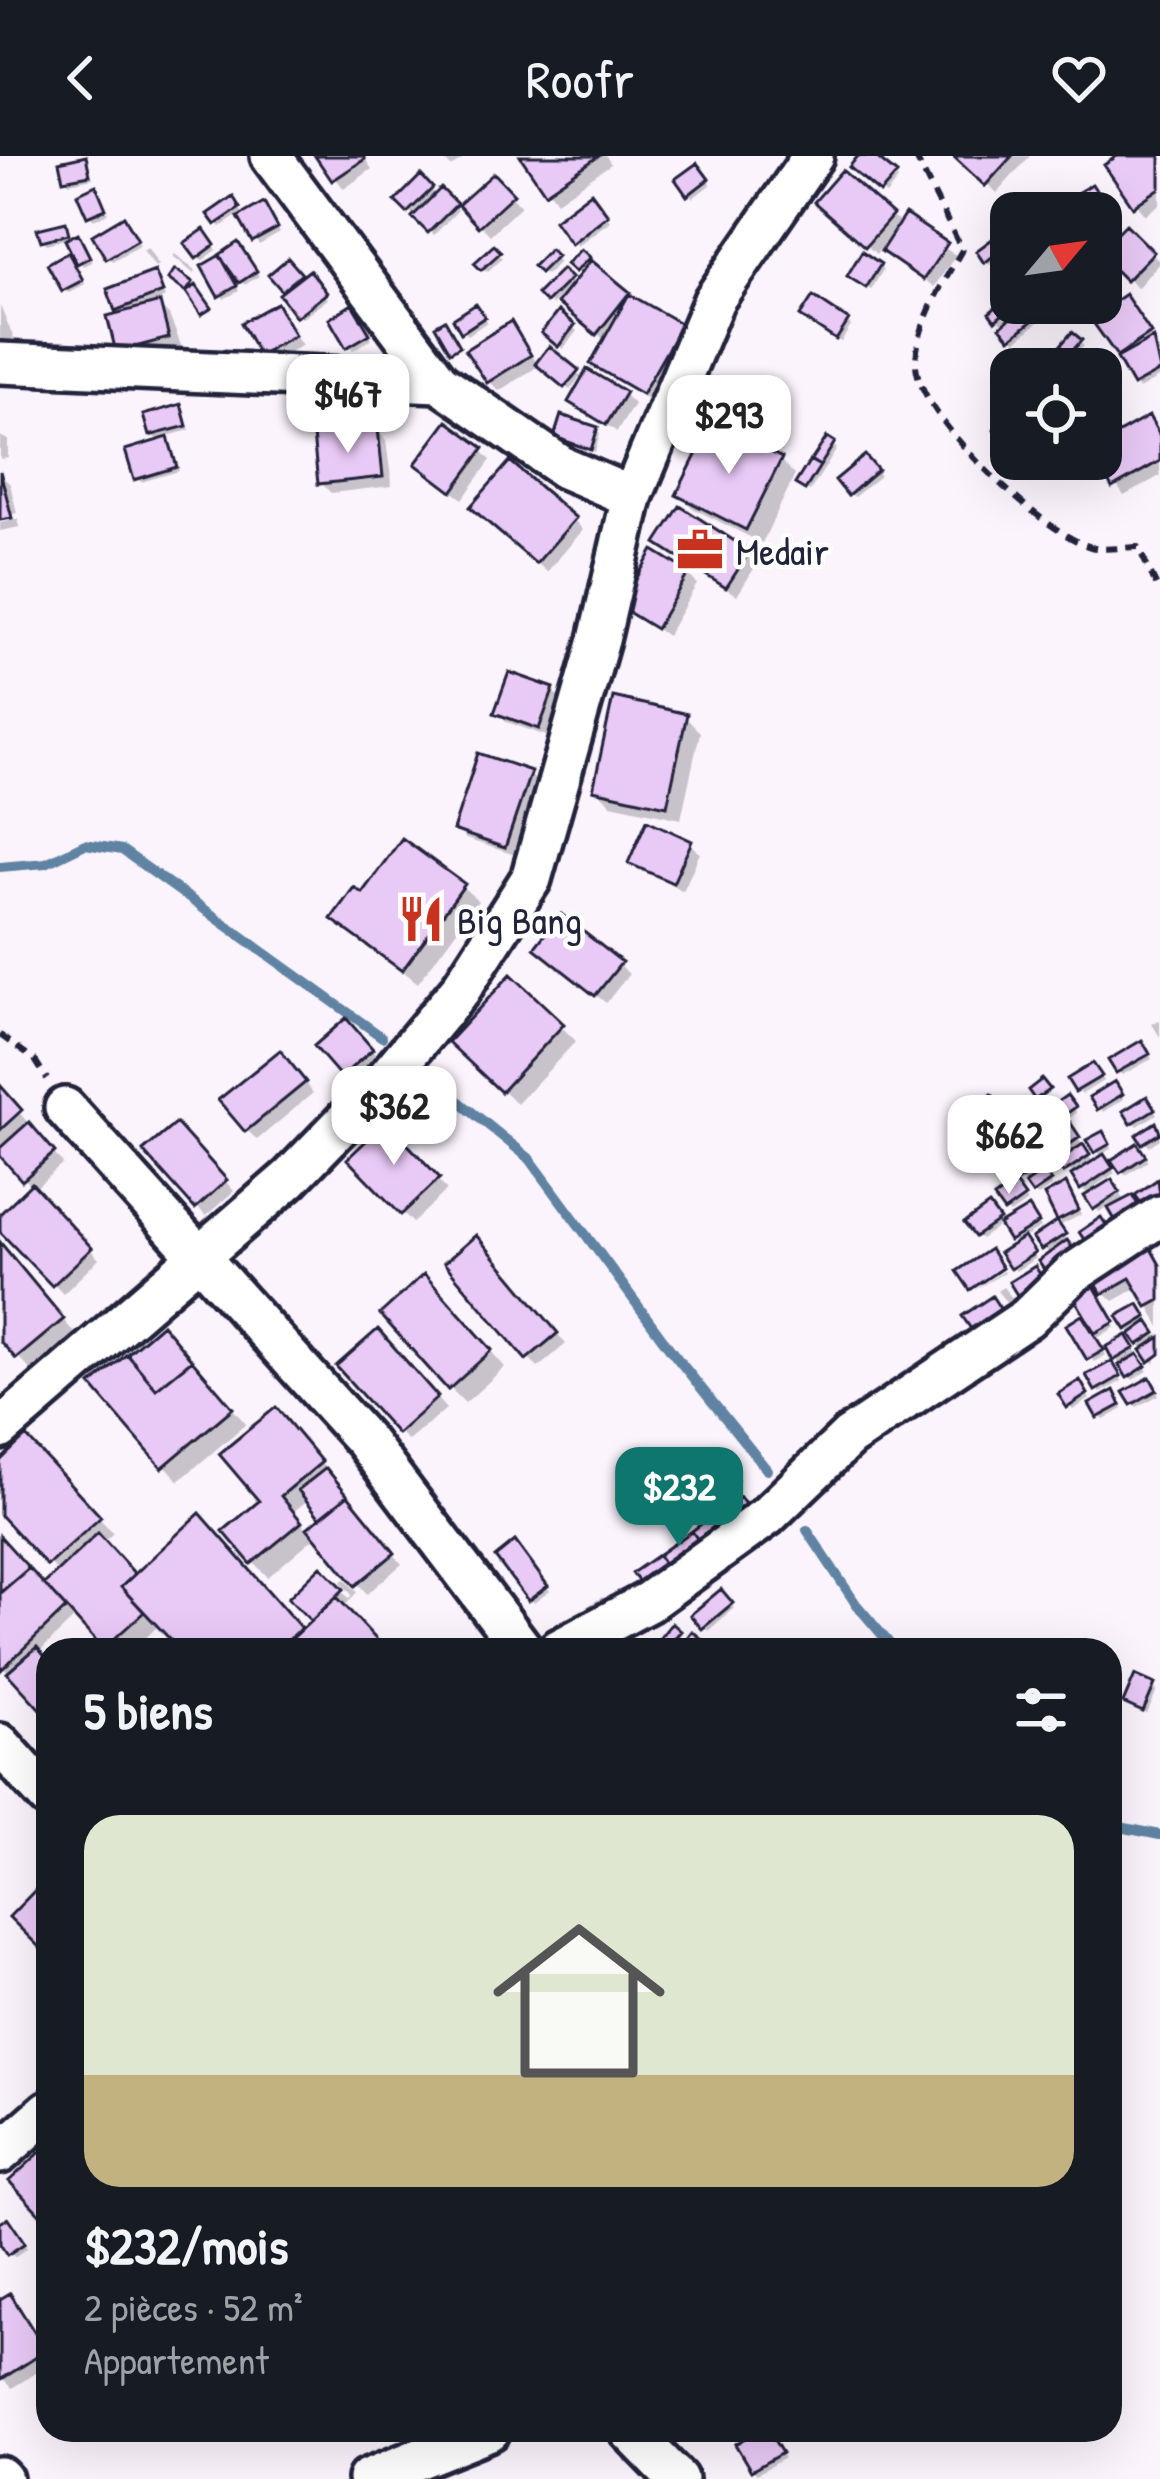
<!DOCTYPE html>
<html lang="fr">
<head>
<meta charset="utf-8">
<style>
	body { margin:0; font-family:"Patrick Hand",sans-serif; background:#20242c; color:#f1f3f6; height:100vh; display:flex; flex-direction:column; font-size:45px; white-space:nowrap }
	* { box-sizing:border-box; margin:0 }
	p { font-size:39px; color:#9ea1a6 }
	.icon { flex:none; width:66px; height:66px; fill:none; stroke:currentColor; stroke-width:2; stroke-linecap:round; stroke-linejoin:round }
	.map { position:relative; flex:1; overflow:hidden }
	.drawer { position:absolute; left:36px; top:1482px; width:1086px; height:804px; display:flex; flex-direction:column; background:#171b24; border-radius:36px; box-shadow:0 12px 48px #0002 }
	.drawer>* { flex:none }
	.needle { width:78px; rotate:61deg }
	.tools { position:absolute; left:990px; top:36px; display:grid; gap:24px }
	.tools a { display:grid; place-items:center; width:132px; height:132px; border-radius:24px; background:#171b24; box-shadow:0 12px 48px #0002; font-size:60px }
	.price { position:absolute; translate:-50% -102px; padding:0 27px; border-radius:24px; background:#fff; color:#222; font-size:39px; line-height:78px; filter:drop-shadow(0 3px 6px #0008) }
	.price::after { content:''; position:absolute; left:50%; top:72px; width:36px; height:27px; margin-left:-18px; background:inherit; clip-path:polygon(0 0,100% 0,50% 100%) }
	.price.current { background:#0f766e; color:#fff }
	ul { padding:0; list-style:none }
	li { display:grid; align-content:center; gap:24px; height:636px; padding:0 48px }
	li span { display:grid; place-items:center; height:372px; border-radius:36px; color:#555 }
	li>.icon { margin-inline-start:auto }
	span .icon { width:216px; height:216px; fill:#fffc; stroke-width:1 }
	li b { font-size:51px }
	h2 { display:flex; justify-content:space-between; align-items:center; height:144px; padding:0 48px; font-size:51px }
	header { display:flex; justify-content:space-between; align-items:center; height:156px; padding:0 48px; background:#171b24; font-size:54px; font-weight:600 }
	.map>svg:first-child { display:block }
</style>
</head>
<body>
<header><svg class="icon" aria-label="back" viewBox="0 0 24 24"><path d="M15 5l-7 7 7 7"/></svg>Roofr<svg class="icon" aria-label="heart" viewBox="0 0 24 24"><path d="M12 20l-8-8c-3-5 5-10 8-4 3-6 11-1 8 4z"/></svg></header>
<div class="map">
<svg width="1160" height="2323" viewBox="0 0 1160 2323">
	<rect width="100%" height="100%" fill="#fbf4fd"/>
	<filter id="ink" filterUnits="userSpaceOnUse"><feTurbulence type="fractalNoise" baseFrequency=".00833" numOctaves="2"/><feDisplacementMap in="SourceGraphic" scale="24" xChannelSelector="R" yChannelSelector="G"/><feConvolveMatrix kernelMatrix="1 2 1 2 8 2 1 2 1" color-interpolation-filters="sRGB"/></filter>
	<g filter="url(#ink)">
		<path fill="#0003" fill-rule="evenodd" d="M319,0H363L372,13L344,33Z
			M440,0H468L451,11Z
			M523,0H606L611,8L557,45Z
			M862,0H871L898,24L886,39L853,11Z
			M957,0H1030L997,37Z
			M1122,0H1160V48L1145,59L1108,10Z
			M85,4L93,22L70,27L66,23Z
			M701,15L711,28L693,42L689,38Z
			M494,21L521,50L490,79L462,50Z
			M421,23L437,40L441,36L458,54L462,50L434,79L399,45Z
			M1091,32L1114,63L1101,71V57H1049Z
			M99,37L108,57L94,64L90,60Z
			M590,40L610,65L577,90L574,86Z
			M236,48L245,60L268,54L280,77L259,89L240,58L221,71L217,67Z
			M828,55L891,61L956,99L934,131L881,92L876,98Z
			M128,68L140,89L112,105L108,101Z
			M65,69L72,83L82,85L92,106L83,110L68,82L47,88L43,84Z
			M1126,72L1160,106L1137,132L1102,97Z
			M208,81L217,94L202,105L198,101Z
			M1002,86L1009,95L990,109L986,105Z
			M147,91L159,109L155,111L143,94Z
			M494,93L502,102L487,116L479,107Z
			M242,94L259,120L245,129L229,112L239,135L224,143L205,111Z
			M550,97L559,106L546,119L537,110Z
			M581,97L634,145L690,180L652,246L603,217L593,208L606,185L557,143L552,149L541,138L562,118L575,130L583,120L571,108Z
			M175,98L196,115L194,118L173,100Z
			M71,104L85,128L69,137L65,133Z
			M287,106L303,123L314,122L328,143L302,162L272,119Z
			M879,110L883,114L871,134L854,124Z
			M154,118L165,141L142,154L159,150L169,159L187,204L178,201L175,192L128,204L123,158L118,153Z
			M1011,118V136L1002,125Z
			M1011,142V147L1031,149L1043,162L1016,185L993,157Z
			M1065,147H1084L1092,159L1079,167Z
			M0,150L14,182L0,188Z
			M276,150L302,189L271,206L261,197Z
			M1134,152L1160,196V221L1139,233L1119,198Z
			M355,156L372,183L353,194L333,164Z
			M480,156L487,166L468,179L464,175Z
			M559,159L577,175L563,193L545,177Z
			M808,164L847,166L851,170L841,186Z
			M510,169L538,208L550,194L581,220L570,234L540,209L499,235L489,225Z
			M1072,180L1084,190L1072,203L1080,213H1060L1051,205Z
			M624,238L634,248L617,276L572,245Z
			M180,252L190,274L164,281L179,315L141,326L137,322L160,286L152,279Z
			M1148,264L1160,277V320L1124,340L1099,303L1101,291Z
			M596,274L600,278L595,296L557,280Z
			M377,275L386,284L392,330L331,337L321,327Z
			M0,280L8,284V302L0,303Z
			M828,285L837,293L810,335L803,331Z
			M482,295L491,304L463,343L428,318Z
			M865,303L880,320L854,341L839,325Z
			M780,304L795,319L762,387L694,353L679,339Z
			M0,318L10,328L17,357L0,361Z
			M483,360L574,364L583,374L547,416Z
			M18,363L20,371L0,375V367Z
			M660,387L748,397L758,406L737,440Z
			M688,418L697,428L667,480L623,451Z
			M552,535L562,544L549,581L507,566L498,556Z
			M685,561L700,576L681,663L611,648L596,633Z
			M529,618L539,628L515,699L466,683L456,673Z
			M690,688L700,697L683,735L631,706Z
			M463,731L478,745L418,827L335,762L362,742Z
			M548,801L620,809L629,818L606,847Z
			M511,822L576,885L517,948L452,886Z
			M1160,864V881L1152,868Z
			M346,866L381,904L353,928L318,891Z
			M1146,892L1152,903L1122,919L1118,915Z
			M289,907L313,937L257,984L247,974Z
			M1097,915L1103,925L1082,938L1078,934Z
			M1118,933L1124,943L1103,956L1100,952Z
			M0,934L63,1008L34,1033L99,1103L63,1138L0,1071V1060L32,1031L0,995Z
			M991,942L1010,959L991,981L972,964Z
			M1067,943L1077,957L1065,965L1054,952Z
			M1151,948L1157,958L1138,970L1134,966Z
			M1031,949L1044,963L1027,979L1013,965Z
			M386,970L447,1034L413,1067L351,1003Z
			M1156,970L1160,983L1149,990L1145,986Z
			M1073,974L1094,1008L1103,1002L1097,995L1106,982L1112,992L1101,999L1108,1006L1115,1017L1094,1031L1097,1036L1115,1031L1125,1046L1141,1056L1121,1067L1110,1049L1099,1056L1073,1017L1052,1000L1044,988Z
			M1005,976L1021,991L1003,1012L986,998Z
			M185,980L234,1035L206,1060L197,1051Z
			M1140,995L1148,1005L1126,1019L1122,1015Z
			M1038,997L1047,1010L1040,1015L1052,1030L1038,1040L1020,1023Z
			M1014,1031L1027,1046L1010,1058L998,1043Z
			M1069,1035L1081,1059L1059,1070L1071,1092L1051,1100L1037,1083L1061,1066L1048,1040Z
			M992,1057L1001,1069L981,1083L977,1079Z
			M1033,1058L1041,1072L1022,1083L1036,1102L1016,1115L1011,1109L1017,1089L1003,1070Z
			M0,1088L76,1179L32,1216L0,1180Z
			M486,1093L566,1188L538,1212L448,1108Z
			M1148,1093L1160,1106V1171L1139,1131L1114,1145L1104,1136Z
			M1003,1115L1004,1117L974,1134Z
			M1003,1131L1014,1144L1008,1148L997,1135Z
			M1093,1131L1116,1171L1096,1183L1106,1199L1094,1206L1070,1170L1088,1159Z
			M439,1137L505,1211L465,1247L450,1232Z
			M1142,1155L1160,1184L1155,1208L1128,1172Z
			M171,1182L246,1268L179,1325L96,1229Z
			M387,1186L446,1253L408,1285L399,1276Z
			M1131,1187L1148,1215L1133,1224L1116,1203Z
			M1116,1213L1122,1225L1101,1237L1097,1233Z
			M1153,1229L1159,1239L1137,1251L1133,1247Z
			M1083,1232L1090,1243L1073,1254L1069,1250Z
			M1117,1242L1123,1253L1104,1264L1100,1260Z
			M291,1270L402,1408L367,1438L317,1379L268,1421L253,1406L263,1346ZM309,1343L324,1362L308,1375L293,1356Z
			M41,1299L113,1377L103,1386L136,1421L219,1381L303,1476L315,1465L292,1442L321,1414L349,1442L352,1439L341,1426L345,1423L357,1436L343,1452L383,1494H184L160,1468L133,1494H108L77,1460L38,1497L48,1507V1558L0,1508V1382L44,1431L59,1417L0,1354V1309Z
			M733,1318L739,1329L711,1343L707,1339Z
			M519,1393L550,1435L534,1447L530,1443Z
			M721,1437L734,1452L708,1475L694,1459Z
			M602,1441L614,1459L594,1464L586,1451Z
			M672,1471L683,1481L670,1494H654Z
			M1153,1530L1157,1535L1147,1558L1130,1550Z
			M11,2069L27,2092L14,2101L0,2082V2071Z
			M9,2141L48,2196V2209L12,2232L0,2218V2147Z
			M766,2274L784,2302L757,2318L753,2314Z"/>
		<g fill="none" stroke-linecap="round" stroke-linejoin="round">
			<path stroke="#6083a3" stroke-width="10" d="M0,711L46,707L85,688L122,694L382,881
				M430,922L530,1003L673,1197L767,1314
				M807,1374L856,1448L895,1494
				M1110,1669L1160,1679"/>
		</g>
		<path fill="#e9c9f6" stroke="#22223b" stroke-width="3" d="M86,0L90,19L63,24L59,6Z
			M315,0H363L365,3L332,25Z
			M520,0H599L545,37Z
			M858,0H875L897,18L880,37L849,11Z
			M953,0H1012L985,30Z
			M1117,0H1160V32L1133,51L1104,9Z
			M697,7L709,23L687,40L675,23Z
			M842,14L893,59L865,91L814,46Z
			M494,17L514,38L478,71L458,49Z
			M421,19L433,32L407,57L395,45Z
			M1092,28L1107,52L1043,57Z
			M96,29L106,53L87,61L77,38Z
			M441,32L457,48L428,77L412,61Z
			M591,36L608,59L571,88L554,64Z
			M233,40L240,52L215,69L207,58Z
			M264,46L278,72L252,86L238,61Z
			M905,58L948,87L923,124L881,95Z
			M124,60L138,84L106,103L92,79Z
			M66,66L69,78L41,85L37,73Z
			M1126,68L1154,96L1126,125L1101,100V93Z
			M204,73L215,89L196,103L184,87Z
			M78,77L90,101L77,108L65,84Z
			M999,78L1007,90L984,107L976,95Z
			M238,86L257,115L239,127L219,99Z
			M494,89L501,96L481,114L474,107Z
			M550,93L557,100L540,117L533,110Z
			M581,93L590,101L575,116L566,108Z
			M862,95L881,108L866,132L847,120Z
			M68,96L83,124L62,135L47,108Z
			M220,99L237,130L218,141L201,110Z
			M288,102L302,118L282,135L268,119Z
			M591,104L630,136L596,179L557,147Z
			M175,113L193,126L186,136L168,123Z
			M562,113L571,122L546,147L537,138Z
			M310,114L327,137L296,161L279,138Z
			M155,115L163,136L115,155L107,133Z
			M196,129L212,152L201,159L186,136Z
			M629,138L682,168L642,238L590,208Z
			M1125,138L1151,177L1117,200L1090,162Z
			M1011,139V147H1016L995,165L989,157Z
			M813,140L849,164L836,184L800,160Z
			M160,146L169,182L116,196L107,160Z
			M277,147L295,179L259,199L241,167Z
			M1028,147L1042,157L1010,183L1000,171Z
			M1062,147H1085L1090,154L1073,165Z
			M352,148L370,178L346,192L329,163Z
			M476,148L485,161L461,177L453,163Z
			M558,155L575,169L558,191L541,177Z
			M445,164L460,190L450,196L435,170Z
			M511,165L531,199L487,227L465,194Z
			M1072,176L1082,184L1056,213L1047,205Z
			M1153,182L1160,215L1133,230L1117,202Z
			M549,190L579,214L564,232L535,208Z
			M587,213L626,236L606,269L568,246Z
			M181,248L187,270L149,280L143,259Z
			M561,259L598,271L591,294L554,281Z
			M1149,260L1160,280V305L1112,332L1096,303H1101V287Z
			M1011,262V293L1007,295L994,273Z
			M447,265L484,292L452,336L415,308Z
			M712,267L782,302L746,374L676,339Z
			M378,272L383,321L318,328L313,279Z
			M168,281L177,311L134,324L125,294Z
			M827,281L835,286L820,310L811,305Z
			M865,299L878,314L848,340L835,324Z
			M810,304L820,310L805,334L795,328Z
			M510,305L576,362L536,408L470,351Z
			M0,315L12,362L0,364Z
			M680,350L750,395L726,432L656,387Z
			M653,394L689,416L656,473L620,451Z
			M509,516L554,532L539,573L494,557Z
			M613,541L687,558L667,650L593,634Z
			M478,597L531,615L505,692L453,674Z
			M647,664L692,685L673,727L628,707Z
			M402,682L465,728L402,815L331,763L354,731L362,737Z
			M561,758L622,806L595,840L534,792Z
			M511,818L564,868L501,936L448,886Z
			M346,862L373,893L341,921L314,890Z
			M1142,884L1150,898L1116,917L1108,904Z
			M280,894L306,926L245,976L218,944Z
			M1093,907L1102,920L1075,936L1067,923Z
			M1042,923L1050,933L1035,944L1028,934Z
			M1115,925L1123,938L1097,954L1089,941Z
			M0,929L22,954L0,974Z
			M991,938L1008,953L985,979L968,964Z
			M1067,939L1076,951L1059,963L1050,951Z
			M1147,940L1155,953L1131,968L1123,955Z
			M1031,945L1043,957L1021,977L1009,965Z
			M29,966L55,996L22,1025L0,1000V992Z
			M386,966L440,1022L401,1059L347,1003Z
			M1070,966L1080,981L1050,1002L1040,987Z
			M1156,966L1160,977L1142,988L1136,979Z
			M176,967L227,1024L195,1053L143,995Z
			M1005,972L1020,985L997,1011L982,998Z
			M1103,975L1110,988L1094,997L1086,984Z
			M1137,987L1146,1000L1120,1017L1111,1004Z
			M1083,988L1090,999L1063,1017L1056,1006Z
			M1034,989L1045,1004L1018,1025L1007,1010Z
			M1104,998L1113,1012L1080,1034L1071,1019Z
			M1044,1015L1051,1025L1032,1038L1025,1028Z
			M1112,1023L1120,1036L1093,1054L1084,1040Z
			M1158,1023L1160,1040L1144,1051L1135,1039Z
			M32,1027L92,1092L52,1130L0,1076V1058Z
			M1015,1027L1025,1041L1004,1056L994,1042Z
			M1066,1027L1079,1054L1057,1065L1044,1039Z
			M1133,1039L1139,1051L1115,1064L1108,1052Z
			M989,1049L1000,1064L975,1081L964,1067Z
			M1029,1051L1039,1067L1009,1085L999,1069Z
			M1101,1061L1109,1073L1087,1088L1079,1076Z
			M1057,1065L1066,1078L1041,1094L1032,1082Z
			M476,1079L558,1177L526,1204L444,1107Z
			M1024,1081L1035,1097L1010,1113L999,1097Z
			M1067,1084L1078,1099L1048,1119L1038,1105Z
			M0,1086L64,1163L16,1203L0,1185Z
			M1149,1089L1160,1109V1144L1147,1151L1130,1122L1102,1138L1095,1126Z
			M990,1093L1002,1112L970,1134L957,1115Z
			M1035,1110L1043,1123L1017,1139L1009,1126Z
			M424,1118L492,1194L448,1234L380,1158Z
			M1090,1123L1115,1166L1095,1177L1070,1135Z
			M992,1140L1003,1157L974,1177L962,1160Z
			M1139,1148L1147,1161L1126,1174L1117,1160Z
			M1082,1159L1104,1194L1087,1204L1066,1169Z
			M1148,1165L1156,1177L1138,1189L1130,1178Z
			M162,1168L192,1204L156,1233L127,1198Z
			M378,1173L438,1241L397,1278L336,1210Z
			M1127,1179L1135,1192L1113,1205L1106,1191Z
			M1160,1181V1198L1149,1206L1141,1194Z
			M127,1198L156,1233L192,1204L233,1252L162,1312L91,1229Z
			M1138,1198L1146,1210L1127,1222L1119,1209Z
			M1112,1205L1121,1220L1095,1235L1086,1219Z
			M1150,1221L1157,1234L1131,1249L1123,1236Z
			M1080,1224L1088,1238L1067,1252L1058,1238Z
			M1114,1234L1121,1249L1097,1262L1089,1248Z
			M276,1251L322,1306L281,1340L302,1366L251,1408L223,1375L259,1345L219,1298Z
			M26,1280L101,1361L47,1410L0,1359V1305Z
			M730,1310L737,1324L704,1341L697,1327Z
			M326,1312L348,1339L320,1362L298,1334Z
			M348,1339L395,1397L355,1430L307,1372Z
			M740,1341L748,1353L718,1374L709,1362Z
			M200,1357L301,1472L278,1494H180L121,1431Z
			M709,1362L718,1374L700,1387L692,1375Z
			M692,1375L700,1387L666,1411L658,1399Z
			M98,1377L135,1418L121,1431L144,1456L103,1493L44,1428Z
			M0,1380L29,1412L0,1437Z
			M515,1385L548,1430L528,1445L495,1401Z
			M658,1399L666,1411L641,1429L632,1417Z
			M321,1410L344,1433L311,1465L288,1442Z
			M29,1412L66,1452L1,1514L0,1437Z
			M721,1433L733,1447L702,1473L690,1459Z
			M337,1441L386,1494H280L311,1465Z
			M672,1467L681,1475L663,1494H650Z
			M692,1475L702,1483L693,1494H677Z
			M37,1491L48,1504V1562L7,1517Z
			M1135,1519L1155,1528L1143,1556L1123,1547Z
			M43,1726L48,1732V1800L9,1761Z
			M48,1989V2067L9,2025Z
			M8,2062L25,2087L7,2099L0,2088V2067Z
			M10,2137L46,2195L0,2224V2143Z
			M759,2274H768L782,2297L751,2315L735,2288Z"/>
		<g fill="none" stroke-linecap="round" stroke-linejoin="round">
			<defs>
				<path id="minor" d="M271,0L439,226L564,312L632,341
					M0,207L439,226
					M65,952L365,1285L523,1494
					M0,1273L290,1022L385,924L460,834L531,723L599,484L632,341L714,144L813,0
					M558,1494L648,1446L767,1360L849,1281L1027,1162L1072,1118L1160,1060
					M0,1588L48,1641
					M0,1997L48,1955
					M629,2274L677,2323
					M0,2321L2,2323
					M368,2323L490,2274"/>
			</defs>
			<use href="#minor" stroke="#22223b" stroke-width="48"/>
			<path stroke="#22223b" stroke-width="6" stroke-dasharray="12 9" stroke-linecap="butt" d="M915,0L962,94C943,127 917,167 916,206C914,258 1043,377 1091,391C1104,395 1125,391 1138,391L1160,437
				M0,879L35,904L47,923"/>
			<use href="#minor" stroke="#fff" stroke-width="39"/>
		</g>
	</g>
	<defs>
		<symbol id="office-bare" viewBox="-9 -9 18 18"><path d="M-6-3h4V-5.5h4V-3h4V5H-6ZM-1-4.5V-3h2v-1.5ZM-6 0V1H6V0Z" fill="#c8321e" stroke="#fff" stroke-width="2.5" paint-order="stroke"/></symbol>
		<symbol id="restaurant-bare" viewBox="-9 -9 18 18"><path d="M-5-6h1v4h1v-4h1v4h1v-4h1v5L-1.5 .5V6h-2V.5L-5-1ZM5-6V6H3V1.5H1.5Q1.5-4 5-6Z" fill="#c8321e" stroke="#fff" stroke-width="2.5" paint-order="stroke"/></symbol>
	</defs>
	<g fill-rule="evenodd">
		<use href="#office-bare" x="667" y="361" width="66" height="66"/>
		<use href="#restaurant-bare" x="388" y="730" width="66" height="66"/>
	</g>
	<g text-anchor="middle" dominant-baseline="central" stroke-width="9" stroke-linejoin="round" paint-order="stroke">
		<g font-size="39" fill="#22223b" stroke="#fff" text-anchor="start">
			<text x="736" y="394">Medair</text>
			<text x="457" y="763">Big Bang</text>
		</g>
	</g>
</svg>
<div class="tools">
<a><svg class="needle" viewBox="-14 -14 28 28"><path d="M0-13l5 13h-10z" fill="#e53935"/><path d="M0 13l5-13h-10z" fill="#9ea1a6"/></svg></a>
<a><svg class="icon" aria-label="locate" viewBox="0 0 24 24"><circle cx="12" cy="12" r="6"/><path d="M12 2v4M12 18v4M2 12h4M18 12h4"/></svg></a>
</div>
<b class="price" style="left:348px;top:300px">$467</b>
<b class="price" style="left:729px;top:321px">$293</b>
<b class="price" style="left:394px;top:1012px">$362</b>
<b class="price" style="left:1009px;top:1041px">$662</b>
<b class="price current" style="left:679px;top:1393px">$232</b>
<section class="drawer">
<h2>5 biens<svg class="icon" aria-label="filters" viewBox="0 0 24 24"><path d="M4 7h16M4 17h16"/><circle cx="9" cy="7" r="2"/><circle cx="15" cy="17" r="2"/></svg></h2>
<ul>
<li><span style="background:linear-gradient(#dfe7d0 70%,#c2b280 0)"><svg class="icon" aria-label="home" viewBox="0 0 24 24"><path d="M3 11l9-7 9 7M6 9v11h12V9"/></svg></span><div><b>$232/mois</b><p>2 pièces · 52 m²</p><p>Appartement</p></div></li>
</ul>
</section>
</div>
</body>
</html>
